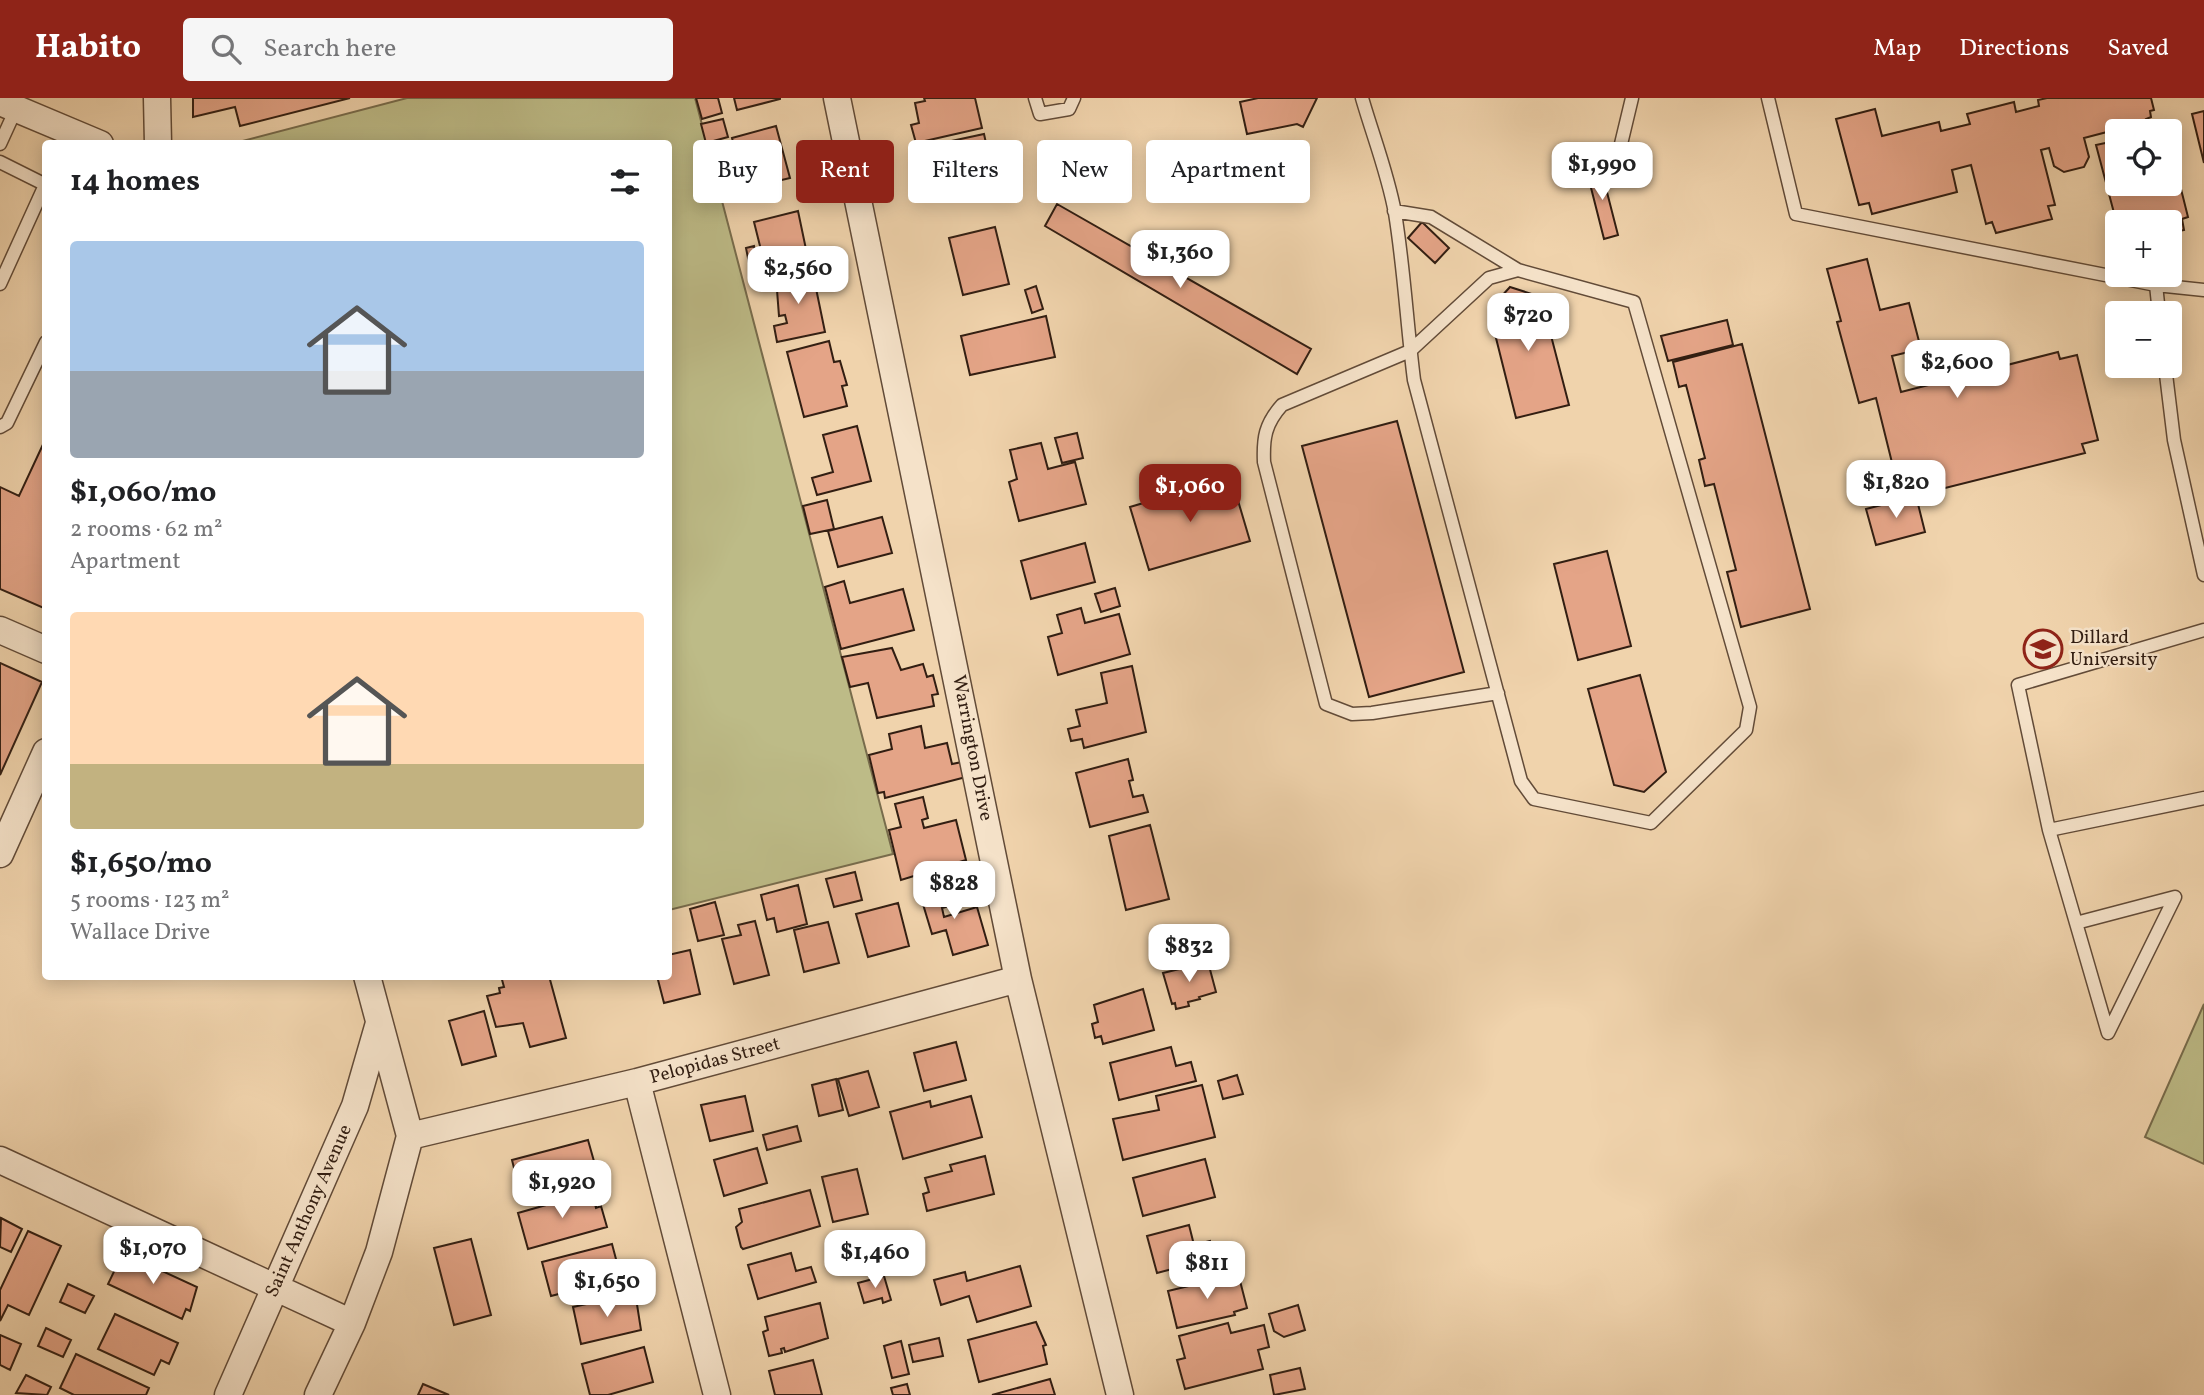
<!DOCTYPE html>
<html lang="en">
<head>
<meta charset="utf-8">
<style>
	body { margin:0; font-family:Vollkorn,serif; background:#f6f6f6; color:#202124; height:100vh; display:flex; flex-direction:column; font-size:26px; white-space:nowrap }
	* { box-sizing:border-box; margin:0 }
	p { font-size:23px; color:#757577 }
	.icon { flex:none; width:38px; height:38px; fill:none; stroke:currentColor; stroke-width:2; stroke-linecap:round; stroke-linejoin:round }
	.map { position:relative; flex:1; overflow:hidden }
	.panel { position:absolute; left:42px; top:42px; width:630px; height:840px; display:flex; flex-direction:column; background:#fff; border-radius:7px; box-shadow:0 4px 18px #0003 }
	.panel>* { flex:none }
	.hud { position:absolute; left:693px; top:42px; width:665px; height:63px; display:flex; gap:14px }
	.tools { position:absolute; left:2105px; top:21px; display:grid; gap:14px }
	.tools a { display:grid; place-items:center; width:77px; height:77px; border-radius:7px; background:#fff; box-shadow:0 4px 18px #0003; font-size:35px }
	.price { position:absolute; translate:-50% -60px; padding:0 16px; border-radius:14px; background:#fff; color:#222; font-size:23px; line-height:46px; filter:drop-shadow(0 2px 4px #0008) }
	.price::after { content:''; position:absolute; left:50%; top:42px; width:21px; height:16px; margin-left:-10px; background:inherit; clip-path:polygon(0 0,100% 0,50% 100%) }
	.price.on { background:#8f2418; color:#fff }
	ul { padding:0; list-style:none }
	li { display:grid; align-content:center; gap:14px; height:371px; padding:0 28px }
	li span { display:grid; place-items:center; height:217px; border-radius:7px; color:#555 }
	li>.icon { margin-inline-start:auto }
	span .icon { width:126px; height:126px; fill:#fffc; stroke-width:1 }
	li b { font-size:30px }
	h2 { display:flex; justify-content:space-between; align-items:center; height:84px; padding:0 28px; font-size:30px }
	.tag { padding:0 24px; border-radius:7px; background:#fff; box-shadow:0 4px 18px #0003; font-size:24px; line-height:63px }
	.tag.on { background:#8f2418; color:#fff }
	header { display:flex; align-items:center; gap:42px; box-sizing:border-box; height:98px; padding:0 35px; background:#8f2418; color:#fff }
	header strong { font-size:33px }
	nav { display:flex; gap:38px; margin-inline-start:auto; font-size:24px }
	.search { width:490px; height:63px; background:#f6f6f6; display:flex; align-items:center; gap:18px; box-sizing:border-box; padding:0 24px; border-radius:7px; color:#757577; font-size:26px }
	.map>svg:first-child { display:block }
</style>
</head>
<body>
<header>
<strong>Habito</strong>
<div class="search"><svg class="icon" aria-label="search" viewBox="0 0 24 24"><circle cx="10" cy="10" r="6"/><path d="M15 15l6 6"/></svg>Search here</div>
<nav><a>Map</a><a>Directions</a><a>Saved</a></nav>
</header>
<div class="map">
<svg width="2204" height="1297" viewBox="0 0 2204 1297">
	<rect width="100%" height="100%" fill="#f0d3ac"/>
	<filter id="stains"><feTurbulence type="fractalNoise" baseFrequency=".00286" numOctaves="4"/><feColorMatrix values="0 0 0 0 .2 0 0 0 0 .09 0 0 0 0 .02 0 0 0 .5 -.17"/></filter>
	<radialGradient id="worn" r=".72"><stop offset=".6" stop-color="#630" stop-opacity="0"/><stop offset="1" stop-color="#630" stop-opacity=".3"/></radialGradient>
	<path fill="#bdbb87" stroke="#786c4c" stroke-width="2" d="M407,0H695L893,756L669,812L668,46H231Z
		M2204,906V1066L2145,1039Z"/>
	<path fill="#e4a487" stroke="#321e12" stroke-width="2" d="M193,0H350L240,28L235,9L193,19Z
		M696,0H718L722,15L702,21Z
		M734,0H780V1L737,12Z
		M924,0H975L982,30L916,45L911,27L919,25L915,5L925,3Z
		M1258,0H1317L1303,29L1297,26L1247,36L1240,4Z
		M2047,0H2151L2154,12L2150,13L2151,19L2146,21L2150,33L2165,29L2167,33H2118V86H2170V47L2188,119L2182,121L2184,132L2170,135V124H2118V130L2096,47L2110,44L2107,34L2084,40L2089,59L2084,69L2064,74L2054,68L2049,50L2041,52L2055,107L2048,108L2052,121L1996,135L1992,124L1986,126L1971,67L1952,72L1957,94L1872,116L1869,105L1859,107L1836,21L1875,11L1882,38L1939,24L1941,33L1970,26L1967,16L2014,4L2016,14L2039,8L2038,2Z
		M2204,13V65L2192,16Z
		M723,21L728,39L706,45L701,26Z
		M776,28L790,80L745,91L732,40Z
		M984,36L991,68L936,81L928,48Z
		M1600,67L1618,137L1604,141L1586,70Z
		M1057,106L1311,251L1297,276L1045,128Z
		M798,113L807,156L750,170L746,150L754,148L755,153L761,152L754,124Z
		M1422,124L1449,150L1435,165L1408,140Z
		M995,129L1009,186L963,197L949,140Z
		M1867,161L1880,212L1909,205L1921,251L1892,258L1901,294L2058,254L2060,261L2077,257L2098,342L2082,346L2085,355L1901,401L1876,300L1859,305L1837,224L1841,223L1827,171Z
		M812,171L825,234L777,244L774,228L787,225L785,217L779,218L776,179Z
		M1036,188L1043,211L1032,215L1025,192Z
		M1510,189L1541,199L1569,307L1516,320L1489,212Z
		M1046,218L1055,259L970,277L961,238Z
		M1727,222L1733,247L1668,263L1661,238Z
		M829,243L834,264L840,263L847,287L842,288L847,308L804,319L787,254Z
		M1742,246L1810,511L1741,529L1727,474L1736,472L1714,386L1705,388L1699,362L1705,360L1686,287L1679,289L1673,264Z
		M1397,323L1464,574L1369,599L1302,348Z
		M857,328L871,383L817,397L812,380L833,374L823,337Z
		M1077,335L1083,360L1062,365L1055,340Z
		M46,340V511L0,491V389L19,398Z
		M1041,345L1048,371L1075,364L1086,406L1019,423L1009,384L1017,381L1010,352Z
		M1231,379L1250,443L1149,472L1130,409Z
		M1916,398L1925,434L1876,447L1866,411Z
		M827,402L834,431L810,436L803,408Z
		M882,419L892,455L838,469L828,433Z
		M1085,445L1095,484L1031,501L1021,463Z
		M1607,453L1631,548L1578,562L1554,466Z
		M844,483L850,505L903,491L914,532L841,551L825,489Z
		M1115,490L1120,508L1101,514L1095,496Z
		M1081,510L1085,525L1119,516L1130,556L1058,577L1048,539L1062,535L1057,517Z
		M892,550L901,572L923,566L927,579L933,577L938,596L932,597L934,608L877,620L868,585L850,589L842,559Z
		M0,565L42,584L0,677Z
		M1132,568L1146,634L1084,650L1082,641L1071,643L1068,631L1080,628L1076,612L1107,605L1101,575Z
		M1640,577L1666,674L1644,694L1614,687L1588,591Z
		M921,628L925,650L947,645L952,666L962,664L966,679L885,700L884,694L878,695L869,657L892,651L889,636Z
		M1128,661L1133,682L1129,683L1133,699L1143,697L1148,714L1090,729L1076,675Z
		M923,699L928,720L922,722L924,730L956,722L966,762L901,782L889,732L901,729L895,706Z
		M1150,727L1169,801L1126,812L1109,738Z
		M855,774L862,802L834,809L826,781Z
		M798,787L807,826L777,834L774,820L767,822L761,797Z
		M952,789L956,806L942,810L944,819L977,809L988,847L953,857L946,832L932,836L919,793L931,790L933,795Z
		M715,804L724,837L698,843L690,811Z
		M898,805L909,848L868,859L856,816Z
		M755,823L769,877L734,886L722,841L741,837L738,827Z
		M828,824L839,865L804,874L794,832Z
		M690,852L700,896L664,905L657,878H668V857Z
		M1208,864L1216,894L1199,899L1200,901L1188,904L1189,908L1176,911L1175,905L1172,906L1163,875Z
		M501,878H549L566,940L530,949L523,925L496,929L487,898L500,895L499,890L504,889Z
		M1143,891L1154,932L1103,946L1101,938L1095,940L1092,926L1098,924L1094,907Z
		M484,913L496,958L462,967L449,923Z
		M956,944L966,982L924,993L914,955Z
		M1171,949L1176,968L1191,964L1196,983L1119,1002L1110,965Z
		M868,973L879,1009L849,1018L838,981Z
		M1237,977L1243,996L1223,1001L1218,983Z
		M836,981L843,1012L819,1018L812,987Z
		M1202,987L1215,1039L1123,1062L1113,1021L1159,1012L1156,998Z
		M745,998L753,1033L710,1043L701,1007Z
		M971,998L982,1039L903,1061L890,1014L930,1003L931,1009Z
		M797,1028L801,1043L767,1052L763,1037Z
		M588,1042L597,1074L579,1078L581,1082L521,1098L512,1062Z
		M757,1050L767,1085L724,1098L714,1062Z
		M985,1058L994,1096L927,1113L923,1096L929,1094L925,1080L952,1073L950,1067Z
		M1205,1061L1215,1099L1143,1118L1133,1080Z
		M857,1071L868,1116L833,1124L822,1079Z
		M810,1092L820,1128L743,1151L741,1149L736,1129L742,1124L739,1111Z
		M592,1094L596,1110L601,1108L607,1129L528,1151L518,1115Z
		M1,1120L22,1131L11,1154L0,1149Z
		M1189,1127L1194,1147L1210,1143L1214,1160L1157,1175L1147,1138Z
		M28,1133L61,1148L29,1217L8,1207L0,1223V1192Z
		M471,1141L491,1217L454,1227L434,1150Z
		M612,1146L621,1180L551,1198L542,1164Z
		M123,1155L197,1189L190,1213L186,1211L182,1221L108,1186Z
		M791,1155L796,1173L811,1169L816,1184L758,1201L748,1167Z
		M1020,1168L1031,1208L977,1224L969,1198L941,1207L934,1182L965,1174L967,1183Z
		M884,1178L891,1202L883,1205L882,1200L864,1205L858,1185Z
		M1226,1179L1227,1182L1239,1179L1247,1210L1234,1214L1235,1217L1177,1230L1168,1193Z
		M68,1186L94,1198L85,1215L60,1204Z
		M631,1196L633,1201L636,1200L641,1232L581,1246L573,1209Z
		M820,1205L828,1240L785,1254L784,1250L781,1251L782,1255L769,1258L763,1234L768,1232L765,1219Z
		M1298,1207L1305,1232L1284,1239L1274,1233L1269,1216Z
		M115,1216L178,1245L169,1266L161,1262L154,1277L98,1251Z
		M1036,1224L1046,1247L1043,1248L1047,1266L979,1284L968,1242Z
		M1228,1225L1231,1235L1264,1227L1269,1249L1258,1252L1263,1271L1185,1291L1177,1262L1185,1260L1179,1238Z
		M46,1230L71,1242L63,1259L38,1248Z
		M0,1237L21,1246L10,1272L0,1267Z
		M939,1240L943,1258L913,1264L909,1247Z
		M901,1243L909,1276L892,1280L884,1248Z
		M644,1249L653,1284L608,1297H590L582,1266Z
		M76,1256L149,1290L146,1297H74L60,1290Z
		M813,1262L822,1297H775L769,1273Z
		M1300,1270L1305,1291L1274,1297L1270,1277Z
		M26,1277L51,1289L47,1297L16,1295Z
		M1050,1281L1055,1297H992Z
		M423,1286L449,1297H418Z
		M907,1286L910,1297H893L891,1290Z"/>
	<g fill="none" stroke-linecap="round" stroke-linejoin="round">
		<defs>
			<path id="service" d="M1035,0L1040,16L1069,11L1074,0
				M1362,0C1373,38 1388,76 1395,115C1404,170 1407,227 1414,282L1521,683L1534,701L1651,725L1746,632L1750,609L1634,204L1518,172L1489,180L1410,253L1282,307C1265,326 1263,340 1264,364L1326,606L1352,616L1372,615L1498,595
				M1768,0L1796,116L2156,187L2204,192
				M0,46L16,11
				M1621,46L1632,0
				M0,64L46,87
				M1394,113L1431,119L1518,172
				M0,186L45,87
				M2156,187L2159,215
				M2165,268L2174,342L2204,477
				M0,329L7,325L46,244
				M2049,732L2018,587L2204,532
				M2076,825L2175,799L2108,935L2049,732L2204,700"/>
			<path id="minor" d="M157,0L158,46
				M837,0L1018,881L1120,1297
				M0,4L100,46
				M0,532L46,552
				M0,756L46,654
				M367,878L410,1038
				M637,984L717,1297
				M410,1038L637,984L1018,881
				M0,1062L352,1225
				M228,1297L355,1008L379,925
				M318,1297L352,1225L379,1154L410,1038"/>
		</defs>
		<use href="#service" stroke="#624b38" stroke-width="15"/>
		<use href="#minor" stroke="#624b38" stroke-width="29"/>
		<use href="#service" stroke="#f5e2c9" stroke-width="12"/>
		<use href="#minor" stroke="#f5e2c9" stroke-width="26"/>
	</g>
	<defs>
		<symbol id="university-ring" viewBox="-11 -11 22 22"><circle r="9.5" fill="#f5e2c9" stroke="#8f2418" stroke-width="1.5"/><path d="M0-5L7-2L0 1L-7-2ZM-4 1L0 2.5L4 1V4Q0 6-4 4Z" fill="#8f2418"/></symbol>
	</defs>
	<g fill-rule="evenodd">
		<use href="#university-ring" x="2021" y="529" width="44" height="44"/>
	</g>
	<g text-anchor="middle" dominant-baseline="central" stroke-width="5" stroke-linejoin="round" paint-order="stroke">
		<g font-size="19" fill="#321e12" stroke="#f5e2c9" text-anchor="start">
			<text x="2070" y="540">Dillard<tspan x="2070" dy="22">University</tspan></text>
		</g>
		<g font-size="19" fill="#321e12" stroke="#f5e2c9">
			<text transform="translate(972 650) rotate(79)">Warrington Drive</text>
			<text transform="translate(715 963) rotate(-15)">Pelopidas Street</text>
			<text transform="translate(309 1113) rotate(-66)">Saint Anthony Avenue</text>
		</g>
	</g>
	<rect width="100%" height="100%" filter="url(#stains)"/>
	<rect width="100%" height="100%" fill="url(#worn)"/>
</svg>
<div class="tools">
<a><svg class="icon" aria-label="locate" viewBox="0 0 24 24"><circle cx="12" cy="12" r="6"/><path d="M12 2v4M12 18v4M2 12h4M18 12h4"/></svg></a>
<a>+</a>
<a>−</a>
</div>
<b class="price" style="left:1602px;top:104px">$1,990</b>
<b class="price" style="left:1180px;top:192px">$1,360</b>
<b class="price" style="left:798px;top:208px">$2,560</b>
<b class="price" style="left:1528px;top:255px">$720</b>
<b class="price" style="left:1957px;top:302px">$2,600</b>
<b class="price" style="left:1896px;top:422px">$1,820</b>
<b class="price on" style="left:1190px;top:426px">$1,060</b>
<b class="price" style="left:954px;top:823px">$828</b>
<b class="price" style="left:1189px;top:886px">$832</b>
<b class="price" style="left:562px;top:1122px">$1,920</b>
<b class="price" style="left:153px;top:1188px">$1,070</b>
<b class="price" style="left:875px;top:1192px">$1,460</b>
<b class="price" style="left:1207px;top:1203px">$811</b>
<b class="price" style="left:607px;top:1221px">$1,650</b>
<div class="hud">
<a class="tag">Buy</a>
<a class="tag on">Rent</a>
<a class="tag">Filters</a>
<a class="tag">New</a>
<a class="tag">Apartment</a>
</div>
<section class="panel">
<h2>14 homes<svg class="icon" aria-label="filters" viewBox="0 0 24 24"><path d="M4 7h16M4 17h16"/><circle cx="9" cy="7" r="2"/><circle cx="15" cy="17" r="2"/></svg></h2>
<ul>
<li><span style="background:linear-gradient(#a9c7e8 60%,#9aa5b1 0)"><svg class="icon" aria-label="home" viewBox="0 0 24 24"><path d="M3 11l9-7 9 7M6 9v11h12V9"/></svg></span><div><b>$1,060/mo</b><p>2 rooms · 62 m²</p><p>Apartment</p></div></li>
<li><span style="background:linear-gradient(#ffd9b3 70%,#c2b280 0)"><svg class="icon" aria-label="home" viewBox="0 0 24 24"><path d="M3 11l9-7 9 7M6 9v11h12V9"/></svg></span><div><b>$1,650/mo</b><p>5 rooms · 123 m²</p><p>Wallace Drive</p></div></li>
</ul>
</section>
</div>
</body>
</html>
